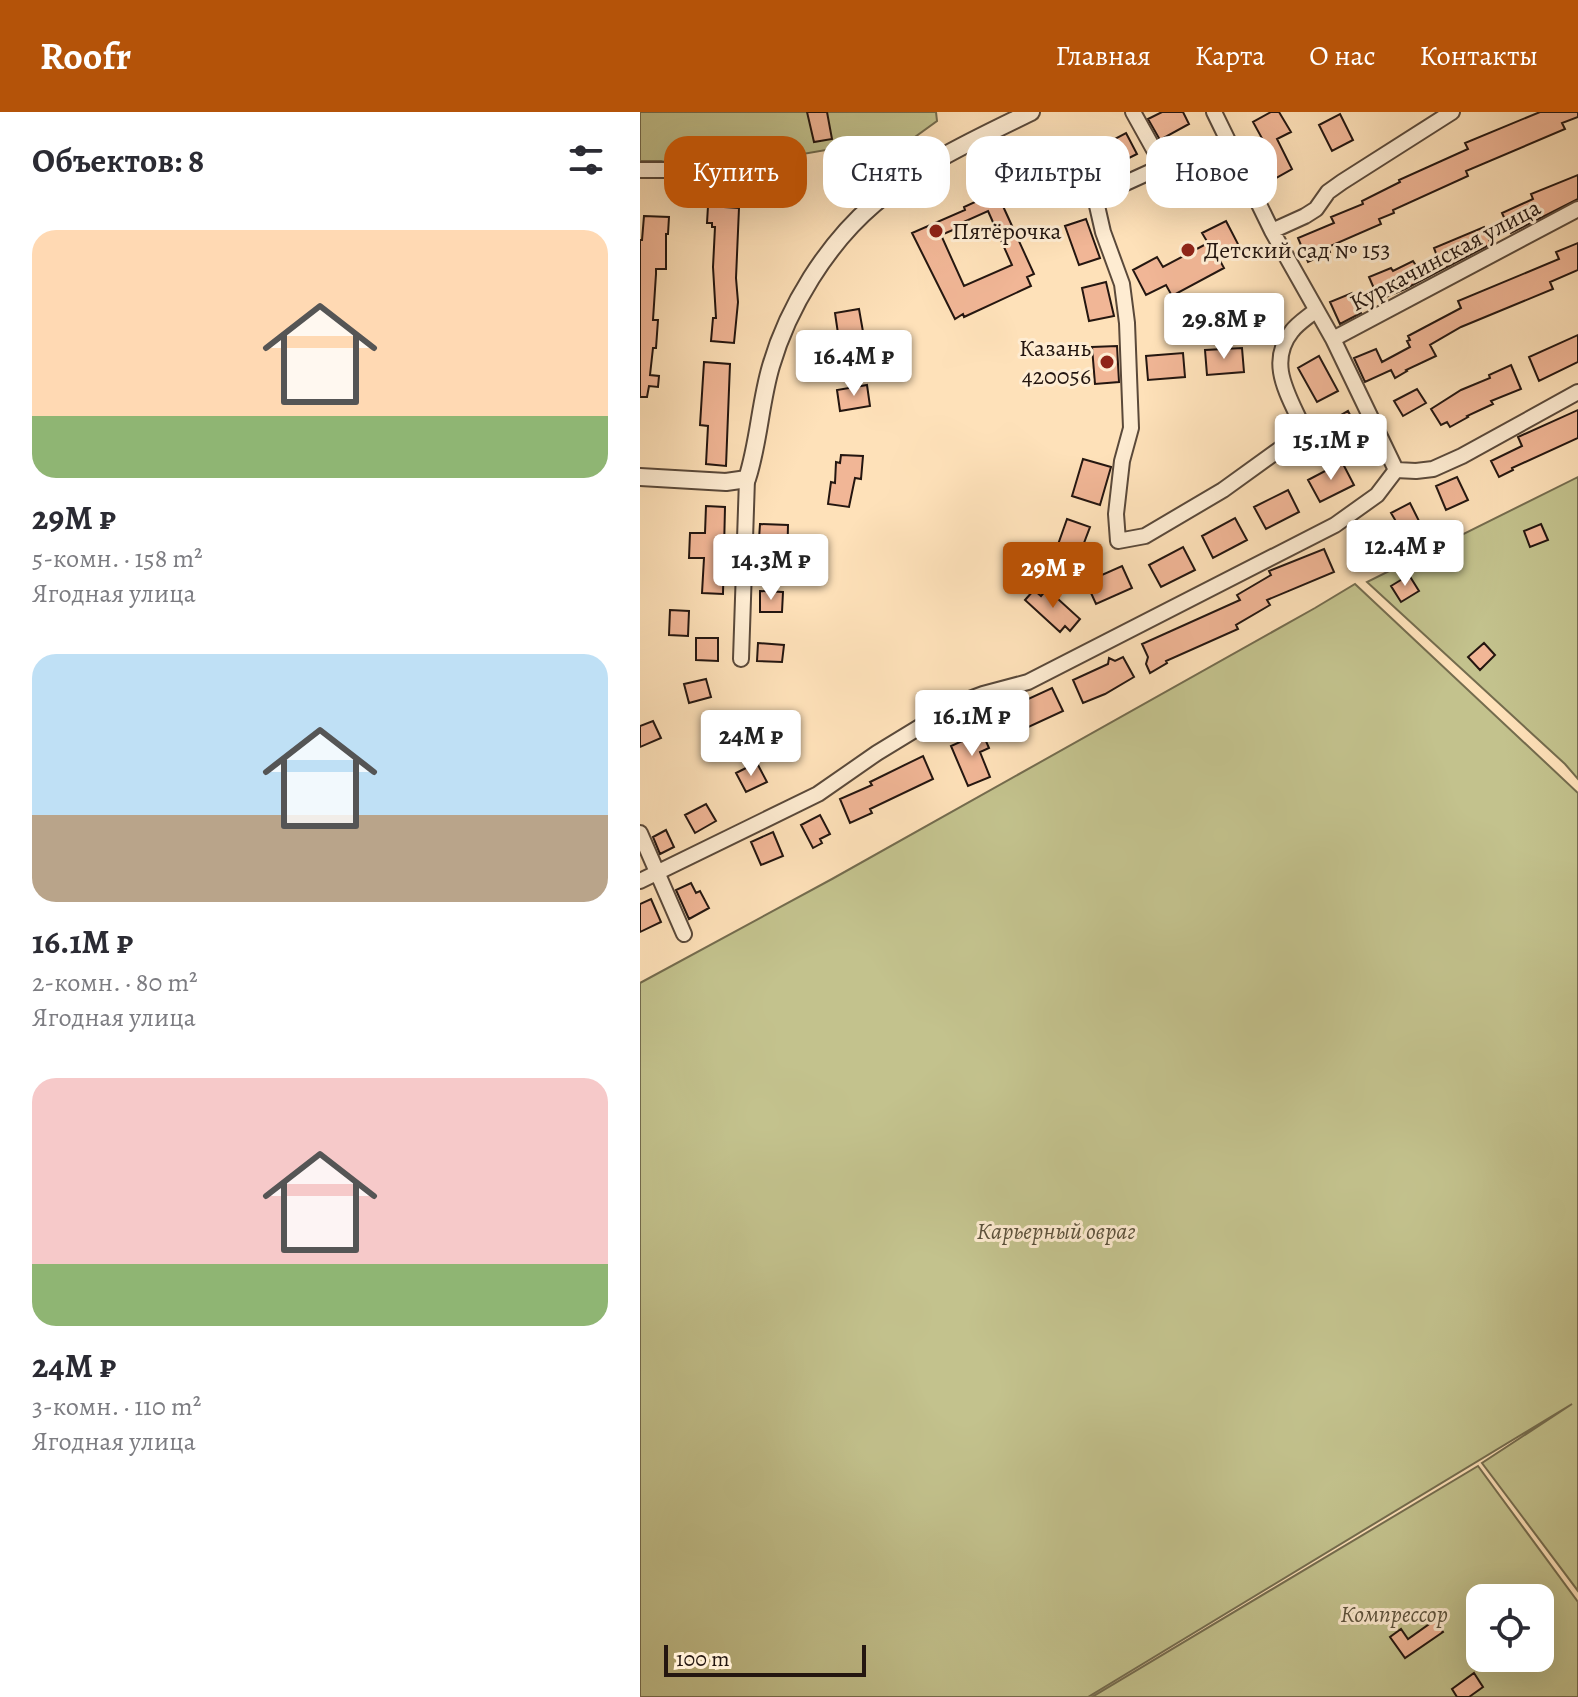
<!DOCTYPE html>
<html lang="ru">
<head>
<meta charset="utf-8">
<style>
	body { margin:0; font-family:Alegreya,serif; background:#f7f7f7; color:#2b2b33; height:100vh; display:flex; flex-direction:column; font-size:30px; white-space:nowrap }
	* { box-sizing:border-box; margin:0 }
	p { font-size:26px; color:#7c7c81 }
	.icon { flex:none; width:44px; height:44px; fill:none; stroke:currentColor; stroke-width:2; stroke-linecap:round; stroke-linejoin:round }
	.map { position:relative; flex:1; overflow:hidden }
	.panel { display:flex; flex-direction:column; background:#fff; width:640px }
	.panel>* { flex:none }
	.guide { position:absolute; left:24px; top:24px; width:760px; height:72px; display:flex; gap:16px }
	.fabs { position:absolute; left:826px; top:1472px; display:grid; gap:16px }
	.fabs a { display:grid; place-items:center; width:88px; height:88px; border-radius:16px; background:#fff; box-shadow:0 8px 32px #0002; font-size:40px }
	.scale { position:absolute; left:24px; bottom:20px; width:202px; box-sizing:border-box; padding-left:8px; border:4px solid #241610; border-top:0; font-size:22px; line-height:28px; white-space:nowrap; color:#241610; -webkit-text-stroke:6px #feecd2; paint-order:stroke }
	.price { position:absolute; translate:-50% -68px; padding:0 18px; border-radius:8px; background:#fff; color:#222; font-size:26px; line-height:52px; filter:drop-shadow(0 2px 4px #0008) }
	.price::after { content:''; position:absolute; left:50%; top:48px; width:24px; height:18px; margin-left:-12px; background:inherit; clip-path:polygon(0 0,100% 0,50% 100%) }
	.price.selected { background:#b45309; color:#fff }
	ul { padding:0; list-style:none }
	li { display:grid; align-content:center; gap:16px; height:424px; padding:0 32px }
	li span { display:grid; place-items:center; height:248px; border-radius:24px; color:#555 }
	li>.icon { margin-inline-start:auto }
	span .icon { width:144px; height:144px; fill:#fffc; stroke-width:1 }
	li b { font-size:34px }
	h2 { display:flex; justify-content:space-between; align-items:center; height:96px; padding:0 32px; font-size:34px }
	.chip { padding:0 28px; border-radius:24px; background:#fff; box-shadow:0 8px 32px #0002; font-size:28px; line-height:72px }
	.chip.selected { background:#b45309; color:#fff }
	header { display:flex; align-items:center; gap:48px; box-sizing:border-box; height:112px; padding:0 40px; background:#b45309; color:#fff }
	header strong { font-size:38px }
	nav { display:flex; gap:44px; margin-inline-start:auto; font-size:28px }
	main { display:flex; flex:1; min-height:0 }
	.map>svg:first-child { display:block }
</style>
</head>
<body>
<header>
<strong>Roofr</strong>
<nav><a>Главная</a><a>Карта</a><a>О нас</a><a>Контакты</a></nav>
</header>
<main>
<section class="panel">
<h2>Объектов: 8<svg class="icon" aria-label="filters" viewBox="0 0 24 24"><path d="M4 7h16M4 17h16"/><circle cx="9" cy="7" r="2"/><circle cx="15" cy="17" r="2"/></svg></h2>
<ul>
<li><span style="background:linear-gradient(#ffd9b3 75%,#8fb573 0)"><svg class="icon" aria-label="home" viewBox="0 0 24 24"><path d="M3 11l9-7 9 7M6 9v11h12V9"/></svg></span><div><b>29M ₽</b><p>5-комн. · 158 m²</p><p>Ягодная улица</p></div></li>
<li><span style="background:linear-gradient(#bfe0f5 65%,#b9a48a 0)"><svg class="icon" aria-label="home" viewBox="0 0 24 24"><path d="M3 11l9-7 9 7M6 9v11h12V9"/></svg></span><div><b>16.1M ₽</b><p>2-комн. · 80 m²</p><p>Ягодная улица</p></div></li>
<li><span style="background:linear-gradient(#f6c9c9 75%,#8fb573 0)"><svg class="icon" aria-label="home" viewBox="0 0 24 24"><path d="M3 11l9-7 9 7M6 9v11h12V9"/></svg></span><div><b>24M ₽</b><p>3-комн. · 110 m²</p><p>Ягодная улица</p></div></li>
</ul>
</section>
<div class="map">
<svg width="938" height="1585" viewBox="0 0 938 1585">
	<rect width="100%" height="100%" fill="#fee1b9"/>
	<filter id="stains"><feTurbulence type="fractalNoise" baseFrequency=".0025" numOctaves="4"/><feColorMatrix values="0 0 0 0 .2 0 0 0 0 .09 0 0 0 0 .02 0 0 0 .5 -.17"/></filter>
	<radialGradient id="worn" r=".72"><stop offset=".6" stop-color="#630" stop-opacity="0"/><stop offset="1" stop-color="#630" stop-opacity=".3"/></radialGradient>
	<path fill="#c3c28d" stroke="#746c4e" stroke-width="2" fill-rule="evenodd" d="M0,0H296L297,9L243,48L209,34L116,50L71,48L73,61L21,49H0Z
		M938,365V667L925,652L727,470Z
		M715,472L938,681V1479L842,1351L932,1292L448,1585H0V871L192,767L675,496Z
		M838,1354L938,1490V1585H452ZM840,1486H900V1546H840Z"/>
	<path fill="#f1b696" stroke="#241610" stroke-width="2" fill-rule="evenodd" d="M167,0H187L192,27L174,30Z
		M522,0H543L549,12L520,28L508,7Z
		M631,0H639L651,20L637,27L652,57L636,66L630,53L635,50L613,10Z
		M900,0H938V5L922,11L925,17L826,59L828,64L753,98L754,101L739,107L741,112L688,135L690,140L668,150L658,126L694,111L691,105L723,92L722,89L760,70L759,68L828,37L825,31Z
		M700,2L713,28L692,39L679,13Z
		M486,21L497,42L465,58L454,38Z
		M565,35L581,67L559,78L543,46Z
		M432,48L442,69L410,86L399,65Z
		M938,63V87L871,121L862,101L893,87L891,82Z
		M363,77L368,90L362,92L394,162L387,165L391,174L324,205L323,202L315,207L272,121L325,98L324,95ZM348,99L372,153L324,174L301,123L320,115L319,112Z
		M68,94L99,96L96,166L98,190L94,231L71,229L73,206H76L73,155L75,115H72V111H67Z
		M4,104L29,105L28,122H26V157H16V162L13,208H18L16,236H13L10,263L19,264L18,275L9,274L7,285H0V128H2Z
		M446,107L460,146L439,153L425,114Z
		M586,109L599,134L578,145L584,156L532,184L526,173L506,183L493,158L517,145L523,155L568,131L562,121Z
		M844,115L851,132L765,177L739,188L729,165L751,156L753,159L773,149L777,155L797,144L794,136Z
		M938,131V158L910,170L913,177L821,215L790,233L796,244L766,258L767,259L755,266L751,258L725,270L714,246L736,237L742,250L770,235L767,229L770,228L768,224L821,196L818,189L919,147L916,140Z
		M466,170L474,204L449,209L442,176Z
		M712,181L721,201L700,212L690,190Z
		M219,197L225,231L200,235L195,201Z
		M938,223V250L899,269L889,245Z
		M477,234L479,270L455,272L452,235Z
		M602,236L604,260L567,263L565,238Z
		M543,241L545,265L508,268L506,244Z
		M200,243L201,264L173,265L172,244Z
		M679,244L698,279L677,290L658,256Z
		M64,250L90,252L86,354L66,352L68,314L60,313Z
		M871,253L881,277L851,289L853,292L827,304L828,305L810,315L807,310L801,313L791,297L821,278L850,266L849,263Z
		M227,273L230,294L200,299L197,278Z
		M777,277L786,291L763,304L754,289Z
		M938,298V326L872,356L873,358L859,365L851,349L882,334L878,325Z
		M708,299L723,327L702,337L687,311Z
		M201,343L223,344L221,367L215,366L209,395L188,392L191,370L195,371L196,350L200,351Z
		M443,347L471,355L460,393L432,384Z
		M702,350L714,373L680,390L668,368Z
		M817,365L828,388L806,398L796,374Z
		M648,378L659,400L626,417L614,395Z
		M770,391L779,409L761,418L751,401Z
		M66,394L85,395L83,482L62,481L64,446H49L50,421H65Z
		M595,406L607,428L573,446L562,424Z
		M427,407L450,415L436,452L414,444Z
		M733,411L743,434L721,444L711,420Z
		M120,412L148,413L147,456L120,454L122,427H119Z
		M901,412L908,428L890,435L884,419Z
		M543,435L555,458L521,475L509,453Z
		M684,437L694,460L627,488L630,493L596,513L598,517L526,549L527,551L510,561L506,552L508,545L502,532L600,488L597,483L631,463L629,459Z
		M482,454L492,476L456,492L446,470Z
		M769,463L779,479L761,490L751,474Z
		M407,477L440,507L430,519L425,514L420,520L385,488L394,478L401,484Z
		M120,479L143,480L142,500H120Z
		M30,498L49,499L48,524L29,523Z
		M56,526H78V549L56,548Z
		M118,531L144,533L142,550L117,549Z
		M844,531L855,543L840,558L828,545Z
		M483,545L494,565L465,582L443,591L433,568L468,552L469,546L475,549Z
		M66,567L71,585L49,591L44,572Z
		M412,576L423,599L382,618L371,595Z
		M13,609L21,626L0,635V614Z
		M342,620L349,636L340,640L350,665L328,674L311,634Z
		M283,644L293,667L230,697L232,701L210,711L200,687L232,673L230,670Z
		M112,653L113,656L118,653L127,670L106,680L96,661Z
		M66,692L76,709L55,721L45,703Z
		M180,703L190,722L180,727L182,731L173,736L161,713Z
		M26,718L34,735L20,742L13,725Z
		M133,720L143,744L121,753L111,730Z
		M51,771L56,781L60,779L69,796L49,807L36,778Z
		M11,787L21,810L0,820V792Z
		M795,1508L803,1520L765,1546L750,1525L761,1517L768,1527Z
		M834,1561L843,1575L829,1585H817L812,1577Z"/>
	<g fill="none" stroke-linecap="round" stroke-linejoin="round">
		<defs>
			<path id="minor" d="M493,0L523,54L455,85L463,120L482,172L487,211L491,316L482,349L476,402L478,429L505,424L583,378L651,329L660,309C646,279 628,249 652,219C658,211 668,205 676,198
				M574,0L632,119L693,227L756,358
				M0,58H26L73,69H101
				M632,119L665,104L676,97L688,80L702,70L812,0
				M693,227L938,97
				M101,547L107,367
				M0,721L44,822
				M0,769L178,682L237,641L319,591L343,582L388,570L695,413L737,383L756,358L776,359L793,357L822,344L938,280"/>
			<path id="tertiary" d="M0,365L86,370L107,367C119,330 120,291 131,254C148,195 187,132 234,92C278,53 338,26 391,0"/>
		</defs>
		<use href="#minor" stroke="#5a493a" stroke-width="18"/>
		<use href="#tertiary" stroke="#5a493a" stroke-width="20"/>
		<use href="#minor" stroke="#feecd2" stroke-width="14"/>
		<use href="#tertiary" stroke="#feecd2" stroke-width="16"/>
	</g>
	<g fill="#8f2418" stroke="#feecd2" stroke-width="3">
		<circle cx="296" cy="119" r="8"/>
		<circle cx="548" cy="138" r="8"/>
		<circle cx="467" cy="250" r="8"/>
	</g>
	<g text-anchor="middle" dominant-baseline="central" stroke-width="6" stroke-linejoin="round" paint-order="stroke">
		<g font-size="24" fill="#241610" stroke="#feecd2" text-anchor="start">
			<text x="312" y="119">Пятёрочка</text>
			<text x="564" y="138">Детский сад № 153</text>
			<text x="451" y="236" text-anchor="end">Казань<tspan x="451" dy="28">420056</tspan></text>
		</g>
		<g font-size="24" fill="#241610" stroke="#feecd2">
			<text transform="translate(805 143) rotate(-28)">Куркачинская улица</text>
		</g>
		<g font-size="24" font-style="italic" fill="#5c523c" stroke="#feecd2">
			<text x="416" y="1119">Карьерный овраг</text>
			<text x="754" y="1502">Компрессор</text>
		</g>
	</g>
	<rect width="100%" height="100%" filter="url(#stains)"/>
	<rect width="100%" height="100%" fill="url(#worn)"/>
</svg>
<div class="fabs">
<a><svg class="icon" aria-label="locate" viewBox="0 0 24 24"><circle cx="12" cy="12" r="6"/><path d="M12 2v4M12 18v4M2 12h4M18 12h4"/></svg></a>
</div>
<div class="scale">100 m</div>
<b class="price" style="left:584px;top:249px">29.8M ₽</b>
<b class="price" style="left:214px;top:286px">16.4M ₽</b>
<b class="price" style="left:691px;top:370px">15.1M ₽</b>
<b class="price" style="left:765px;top:476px">12.4M ₽</b>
<b class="price" style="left:131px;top:490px">14.3M ₽</b>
<b class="price selected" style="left:413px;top:498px">29M ₽</b>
<b class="price" style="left:332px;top:646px">16.1M ₽</b>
<b class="price" style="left:111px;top:666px">24M ₽</b>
<div class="guide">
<a class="chip selected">Купить</a>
<a class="chip">Снять</a>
<a class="chip">Фильтры</a>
<a class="chip">Новое</a>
</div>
</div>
</main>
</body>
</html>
